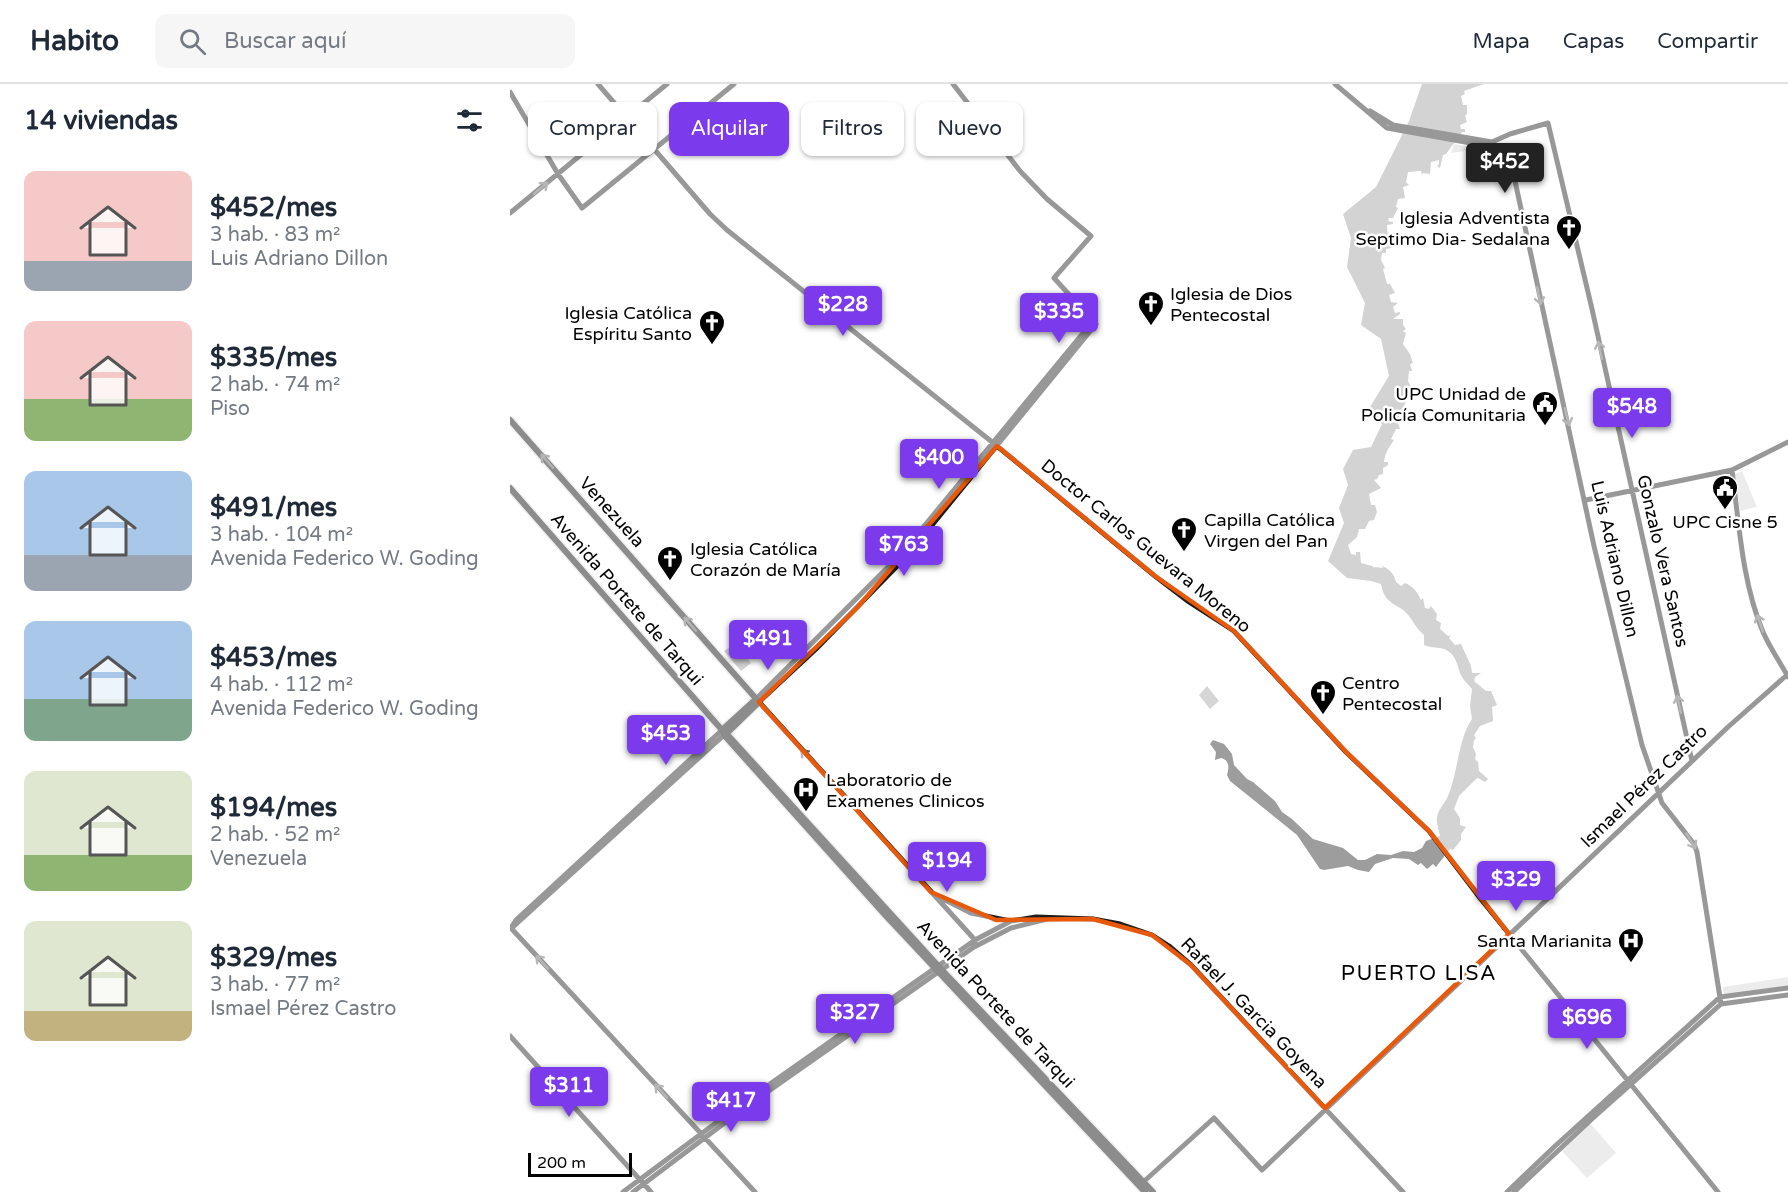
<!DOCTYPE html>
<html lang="es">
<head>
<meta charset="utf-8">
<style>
	body { margin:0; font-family:"Varela Round",sans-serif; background:#f6f6f7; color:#1f2937; height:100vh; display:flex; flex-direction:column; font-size:22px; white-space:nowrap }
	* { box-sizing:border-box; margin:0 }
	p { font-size:20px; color:#747a83 }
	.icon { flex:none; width:33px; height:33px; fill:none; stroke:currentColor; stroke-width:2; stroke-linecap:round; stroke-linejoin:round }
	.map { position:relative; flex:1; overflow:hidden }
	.details { display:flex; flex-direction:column; background:#fff; width:510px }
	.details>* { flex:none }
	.guide { position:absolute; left:18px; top:18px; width:570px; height:54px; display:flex; gap:12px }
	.scale { position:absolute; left:18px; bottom:15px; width:104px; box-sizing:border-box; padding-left:6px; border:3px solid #000; border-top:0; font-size:16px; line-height:21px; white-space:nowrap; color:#000; -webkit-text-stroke:4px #fff; paint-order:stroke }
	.price { position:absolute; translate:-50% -51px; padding:0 14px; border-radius:6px; background:#7c3aed; color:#fff; font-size:20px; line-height:39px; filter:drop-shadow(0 2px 3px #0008) }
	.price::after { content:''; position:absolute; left:50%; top:36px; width:18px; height:14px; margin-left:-9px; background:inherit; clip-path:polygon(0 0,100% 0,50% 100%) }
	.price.selected { background:#222; color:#fff }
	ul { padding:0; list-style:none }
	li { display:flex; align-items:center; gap:18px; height:150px; padding:0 24px }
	li span { display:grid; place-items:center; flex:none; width:168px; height:120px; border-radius:12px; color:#555 }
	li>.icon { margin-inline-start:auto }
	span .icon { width:72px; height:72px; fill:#fffc; stroke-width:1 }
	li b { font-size:26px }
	h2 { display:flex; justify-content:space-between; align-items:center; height:72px; padding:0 24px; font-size:26px }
	.chip { padding:0 21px; border-radius:12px; background:#fff; box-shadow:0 2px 4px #0004; font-size:21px; line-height:54px }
	.chip.selected { background:#7c3aed; color:#fff }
	header { display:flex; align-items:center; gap:36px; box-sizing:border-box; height:84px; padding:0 30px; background:#fff; border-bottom:2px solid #e0e1e3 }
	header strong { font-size:28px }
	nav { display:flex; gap:33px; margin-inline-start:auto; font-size:21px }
	.search { width:420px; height:54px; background:#f6f6f7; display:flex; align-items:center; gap:15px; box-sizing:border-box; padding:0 21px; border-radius:12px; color:#747a83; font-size:22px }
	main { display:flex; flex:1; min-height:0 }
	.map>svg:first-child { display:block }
</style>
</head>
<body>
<header>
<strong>Habito</strong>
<div class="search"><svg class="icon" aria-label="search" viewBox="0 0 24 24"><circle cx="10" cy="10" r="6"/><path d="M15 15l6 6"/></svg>Buscar aquí</div>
<nav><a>Mapa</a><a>Capas</a><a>Compartir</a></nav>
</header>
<main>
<section class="details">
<h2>14 viviendas<svg class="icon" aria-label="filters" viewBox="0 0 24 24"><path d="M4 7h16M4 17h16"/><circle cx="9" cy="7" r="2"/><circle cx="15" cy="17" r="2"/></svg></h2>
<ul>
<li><span style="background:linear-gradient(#f6c9c9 75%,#9aa5b1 0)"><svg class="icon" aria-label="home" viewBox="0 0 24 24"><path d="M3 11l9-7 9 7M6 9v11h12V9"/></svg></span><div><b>$452/mes</b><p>3 hab. · 83 m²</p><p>Luis Adriano Dillon</p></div></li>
<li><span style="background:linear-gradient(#f6c9c9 65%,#8fb573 0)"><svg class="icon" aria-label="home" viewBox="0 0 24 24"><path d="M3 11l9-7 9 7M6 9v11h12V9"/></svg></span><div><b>$335/mes</b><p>2 hab. · 74 m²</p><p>Piso</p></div></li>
<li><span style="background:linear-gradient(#a9c7e8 70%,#9aa5b1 0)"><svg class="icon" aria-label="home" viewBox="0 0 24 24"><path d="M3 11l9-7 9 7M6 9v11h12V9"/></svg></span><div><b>$491/mes</b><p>3 hab. · 104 m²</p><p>Avenida Federico W. Goding</p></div></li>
<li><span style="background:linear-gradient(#a9c7e8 65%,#7fa58c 0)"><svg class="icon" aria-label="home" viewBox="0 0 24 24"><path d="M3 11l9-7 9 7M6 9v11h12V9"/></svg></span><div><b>$453/mes</b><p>4 hab. · 112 m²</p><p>Avenida Federico W. Goding</p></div></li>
<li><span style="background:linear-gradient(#dfe7d0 70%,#8fb573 0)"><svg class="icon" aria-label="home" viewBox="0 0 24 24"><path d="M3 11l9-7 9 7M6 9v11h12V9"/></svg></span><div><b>$194/mes</b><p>2 hab. · 52 m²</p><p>Venezuela</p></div></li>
<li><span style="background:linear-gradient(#dfe7d0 75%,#c2b280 0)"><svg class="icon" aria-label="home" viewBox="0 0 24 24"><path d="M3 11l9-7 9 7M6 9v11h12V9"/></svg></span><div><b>$329/mes</b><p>3 hab. · 77 m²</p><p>Ismael Pérez Castro</p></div></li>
</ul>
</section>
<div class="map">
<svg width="1278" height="1108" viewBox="0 0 1278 1108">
	<rect width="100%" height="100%" fill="#fff"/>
	<path fill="#d6d6d6" d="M944,60L969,64V65L941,69Z
		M1232,387L1247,423L1230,427L1225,390Z
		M697,602L709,617L700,625L689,611Z
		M1278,893V902L1214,911L1213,903Z
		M1080,1039L1106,1069L1077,1094L1051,1066Z"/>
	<path fill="#9d9d9d" d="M912,0H974L954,7L955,10L951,12L953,21H957V30L955,32L957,38L950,41L951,45H955V48H952L936,70L933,71L930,84L927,82L929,80V76L921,78L920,90L913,89L912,91L911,87L898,88L896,98L899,101L893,103L895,114L888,115L886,123L888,124L883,134H879L878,137L883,138V140L877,141L878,154L891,153V157L883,161L881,164L876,165V169H872L871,176L875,184L873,185L877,200H880L885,209L879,211L881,218L888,219L883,223L885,229L890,228V230L883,235H893V241L896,245L893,247L896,249L893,260L900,270L903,279L900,280L902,287H899L898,297L901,303H899L895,320L889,329L893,334L888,339L890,345H886L881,355L884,356C879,363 875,369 874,378H878V381L873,384V390L869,391L867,395L864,396L871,404L859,410L861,421H865L867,428L864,436L859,437L855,445H849L847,453L838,461L841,470L846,471V468H850L851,479L862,482L865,484V483L873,484L872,482C880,485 884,490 886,498L891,502L895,499C903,502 908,509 911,516L913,514L915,524L919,525L921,522L927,530L926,536L931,539L930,545L938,552L941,551L939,554L945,561L951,560L961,582L962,589H971L965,593L964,597L976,607H981L987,621L982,623L983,637L970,642L964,651L966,655L964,656L963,663L966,670L965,675L968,678L969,687L978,695L975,698L968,694L966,695L949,712L944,725L950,734V741L956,743L951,750V756L943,766L940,765L926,783L923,780L917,785L911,779L908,781L899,775L883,774L865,780L859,788L848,786L838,782L814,786L810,785L787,751L720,697L717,691C719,684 720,676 711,674L705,676L706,668L700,660L703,656L714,660L722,670L724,681L737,695L743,698L765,717L772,728L782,735L803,755L833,764L848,776H855L867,770L881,771L893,767L904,768L912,764L916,757L930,752C929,747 926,739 927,733C928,726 935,719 938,712C948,689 948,655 962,635L960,622L962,605C958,600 952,595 950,589C947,580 946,572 938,567C931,562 923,565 914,561V551C906,544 905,540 899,532C890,519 875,523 871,500L861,497L837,494L818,477L834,439L829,424L838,401L833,385L843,366L861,363L872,340L860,323L879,292L871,255L851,241L855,219L837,183L841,154L833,130L866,103L899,37Z
		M225,560L241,579L231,587L214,567Z"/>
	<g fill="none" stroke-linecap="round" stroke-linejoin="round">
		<defs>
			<path id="primary" d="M0,336L249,618L216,650
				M0,404L212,646L214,651L376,832L635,1108
				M212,646L246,615
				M215,648L432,886L643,1108"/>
		</defs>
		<use href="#primary" stroke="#dbdbdb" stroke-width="9"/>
		<path stroke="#1c1c1c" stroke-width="5" d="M88,0L200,130L217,146L487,362L645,492L679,518L724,547L836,668L919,747L970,814L1208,1108
			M443,0L510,87L537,115L581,152L544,194L586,240L396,473L306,565L249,618L465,856L464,863
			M825,0L877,44L989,64L997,70L1005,97L1084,462L1132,661L1152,719L1184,760L1187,768L1211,920
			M0,8L48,90L72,124L224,0
			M860,27L883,41L982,58L1000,50L1038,39L1082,225L1182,677
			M0,129L157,0
			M1222,386C1229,439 1232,498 1253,548C1260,564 1270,578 1278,593
			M1076,416L1222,386L1278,358
			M246,615L392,469L583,237
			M427,812L461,829L500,837
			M4,842L214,651
			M0,843L245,1108
			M1,844L6,836L212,646
			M0,952L141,1108
			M630,1101L704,1034L752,1086L1218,643L1278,590
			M113,1108L230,1021L465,856L501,837L526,833L583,835L610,840L642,851L659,862L681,881L893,1108
			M123,1108L233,1025L464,863L501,844L537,835
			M997,1108L1044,1063L1210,913L1278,904
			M1004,1108L1083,1034L1211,920L1278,911"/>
		<use href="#primary" stroke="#000" stroke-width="6"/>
	</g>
	<defs><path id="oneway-shaft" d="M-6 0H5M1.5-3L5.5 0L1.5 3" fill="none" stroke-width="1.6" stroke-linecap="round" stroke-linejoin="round" transform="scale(1.5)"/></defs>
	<g stroke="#606060">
		<use href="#oneway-shaft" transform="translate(31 104) rotate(-40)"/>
		<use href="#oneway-shaft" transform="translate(1029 212) rotate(79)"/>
		<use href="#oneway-shaft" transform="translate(1090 266) rotate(-102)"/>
		<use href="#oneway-shaft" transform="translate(1057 333) rotate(76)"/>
		<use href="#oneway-shaft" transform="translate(1250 539) rotate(-109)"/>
		<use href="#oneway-shaft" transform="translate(1169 620) rotate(-102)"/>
		<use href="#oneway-shaft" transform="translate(297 672) rotate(-132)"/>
		<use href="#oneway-shaft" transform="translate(1181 757) rotate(59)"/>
		<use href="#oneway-shaft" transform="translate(32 878) rotate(-132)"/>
		<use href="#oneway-shaft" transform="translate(151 1007) rotate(-132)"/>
	</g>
	<g stroke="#595959">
		<use href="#oneway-shaft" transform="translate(37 377) rotate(-131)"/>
		<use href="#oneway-shaft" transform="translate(180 540) rotate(-131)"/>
	</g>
	<path d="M0 0H1278V1108H0ZM487,362L645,492L724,547L836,668L919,747L999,850L815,1024L681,881L642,851L583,835L486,836L421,808L249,618L347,524Z" fill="#fff" fill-opacity=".55" fill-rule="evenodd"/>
	<path fill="none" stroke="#e8590c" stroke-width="4.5" stroke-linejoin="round" d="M487,362L645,492L724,547L836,668L919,747L999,850L815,1024L681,881L642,851L583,835L486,836L421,808L249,618L347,524Z"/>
	<defs>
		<symbol id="church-pin" viewBox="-11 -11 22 30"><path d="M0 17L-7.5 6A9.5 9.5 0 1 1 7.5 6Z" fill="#000" stroke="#fff"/><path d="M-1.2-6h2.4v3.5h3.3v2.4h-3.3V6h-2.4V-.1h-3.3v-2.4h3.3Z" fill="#fff"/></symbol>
		<symbol id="civic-pin" viewBox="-11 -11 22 30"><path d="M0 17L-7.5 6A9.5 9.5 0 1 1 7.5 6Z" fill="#000" stroke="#fff"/><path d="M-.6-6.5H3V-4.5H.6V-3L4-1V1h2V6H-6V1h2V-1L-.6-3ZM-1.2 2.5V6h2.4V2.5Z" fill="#fff"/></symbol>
		<symbol id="hospital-pin" viewBox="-11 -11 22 30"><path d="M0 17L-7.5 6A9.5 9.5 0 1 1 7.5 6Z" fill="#000" stroke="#fff"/><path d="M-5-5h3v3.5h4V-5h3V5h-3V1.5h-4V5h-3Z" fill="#fff"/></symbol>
	</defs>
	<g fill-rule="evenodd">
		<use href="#church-pin" x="1044" y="129" width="30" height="40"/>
		<use href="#church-pin" x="626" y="205" width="30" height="40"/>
		<use href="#church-pin" x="187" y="224" width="30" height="40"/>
		<use href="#civic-pin" x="1020" y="305" width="30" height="40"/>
		<use href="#civic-pin" x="1200" y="389" width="30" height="40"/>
		<use href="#church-pin" x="659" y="431" width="30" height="40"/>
		<use href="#church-pin" x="145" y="460" width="30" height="40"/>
		<use href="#church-pin" x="798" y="594" width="30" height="40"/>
		<use href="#hospital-pin" x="281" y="691" width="30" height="40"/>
		<use href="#hospital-pin" x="1106" y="842" width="30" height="40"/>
	</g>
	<g text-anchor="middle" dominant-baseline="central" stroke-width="5" stroke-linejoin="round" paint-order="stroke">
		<g font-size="18" fill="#000" stroke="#fff" text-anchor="start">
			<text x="1040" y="134" text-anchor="end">Iglesia Adventista<tspan x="1040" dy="21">Septimo Dia- Sedalana</tspan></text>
			<text x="660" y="210">Iglesia de Dios<tspan x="660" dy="21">Pentecostal</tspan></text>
			<text x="182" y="229" text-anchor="end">Iglesia Católica<tspan x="182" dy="21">Espíritu Santo</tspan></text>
			<text x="1016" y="310" text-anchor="end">UPC Unidad de<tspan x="1016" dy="21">Policía Comunitaria</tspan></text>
			<text x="694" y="436">Capilla Católica<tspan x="694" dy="21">Virgen del Pan</tspan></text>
			<text x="1215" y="438" text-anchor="middle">UPC Cisne 5</text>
			<text x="180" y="465">Iglesia Católica<tspan x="180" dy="21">Corazón de María</tspan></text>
			<text x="832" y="599">Centro<tspan x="832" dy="21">Pentecostal</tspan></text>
			<text x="316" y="696">Laboratorio de<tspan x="316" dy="21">Examenes Clinicos</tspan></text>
			<text x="1102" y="857" text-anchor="end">Santa Marianita</text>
		</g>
		<g font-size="18" fill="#000" stroke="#fff">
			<text transform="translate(102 428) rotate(48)">Venezuela</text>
			<text transform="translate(636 462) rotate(39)">Doctor Carlos Guevara Moreno</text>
			<text transform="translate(1105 475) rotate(77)">Luis Adriano Dillon</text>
			<text transform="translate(1153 477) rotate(77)">Gonzalo Vera Santos</text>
			<text transform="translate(117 515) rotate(49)">Avenida Portete de Tarqui</text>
			<text transform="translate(1134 702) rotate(-44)">Ismael Pérez Castro</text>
			<text transform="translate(486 920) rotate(47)">Avenida Portete de Tarqui</text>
			<text transform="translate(744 929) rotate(46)">Rafael J. Garcia Goyena</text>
		</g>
		<g font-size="21" letter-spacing="1.5" fill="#000" stroke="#fff">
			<text x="909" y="889">PUERTO LISA</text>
		</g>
	</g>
</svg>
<div class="scale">200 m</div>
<b class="price selected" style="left:995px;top:110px">$452</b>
<b class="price" style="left:333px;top:253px">$228</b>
<b class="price" style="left:549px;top:260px">$335</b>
<b class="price" style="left:1122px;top:355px">$548</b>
<b class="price" style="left:429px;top:406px">$400</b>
<b class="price" style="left:394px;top:493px">$763</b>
<b class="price" style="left:258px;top:587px">$491</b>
<b class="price" style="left:156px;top:682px">$453</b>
<b class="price" style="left:437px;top:809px">$194</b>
<b class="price" style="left:1006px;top:828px">$329</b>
<b class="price" style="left:345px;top:961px">$327</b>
<b class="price" style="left:1077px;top:966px">$696</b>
<b class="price" style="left:59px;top:1034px">$311</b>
<b class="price" style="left:221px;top:1049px">$417</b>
<div class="guide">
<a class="chip">Comprar</a>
<a class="chip selected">Alquilar</a>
<a class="chip">Filtros</a>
<a class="chip">Nuevo</a>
</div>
</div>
</main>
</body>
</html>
